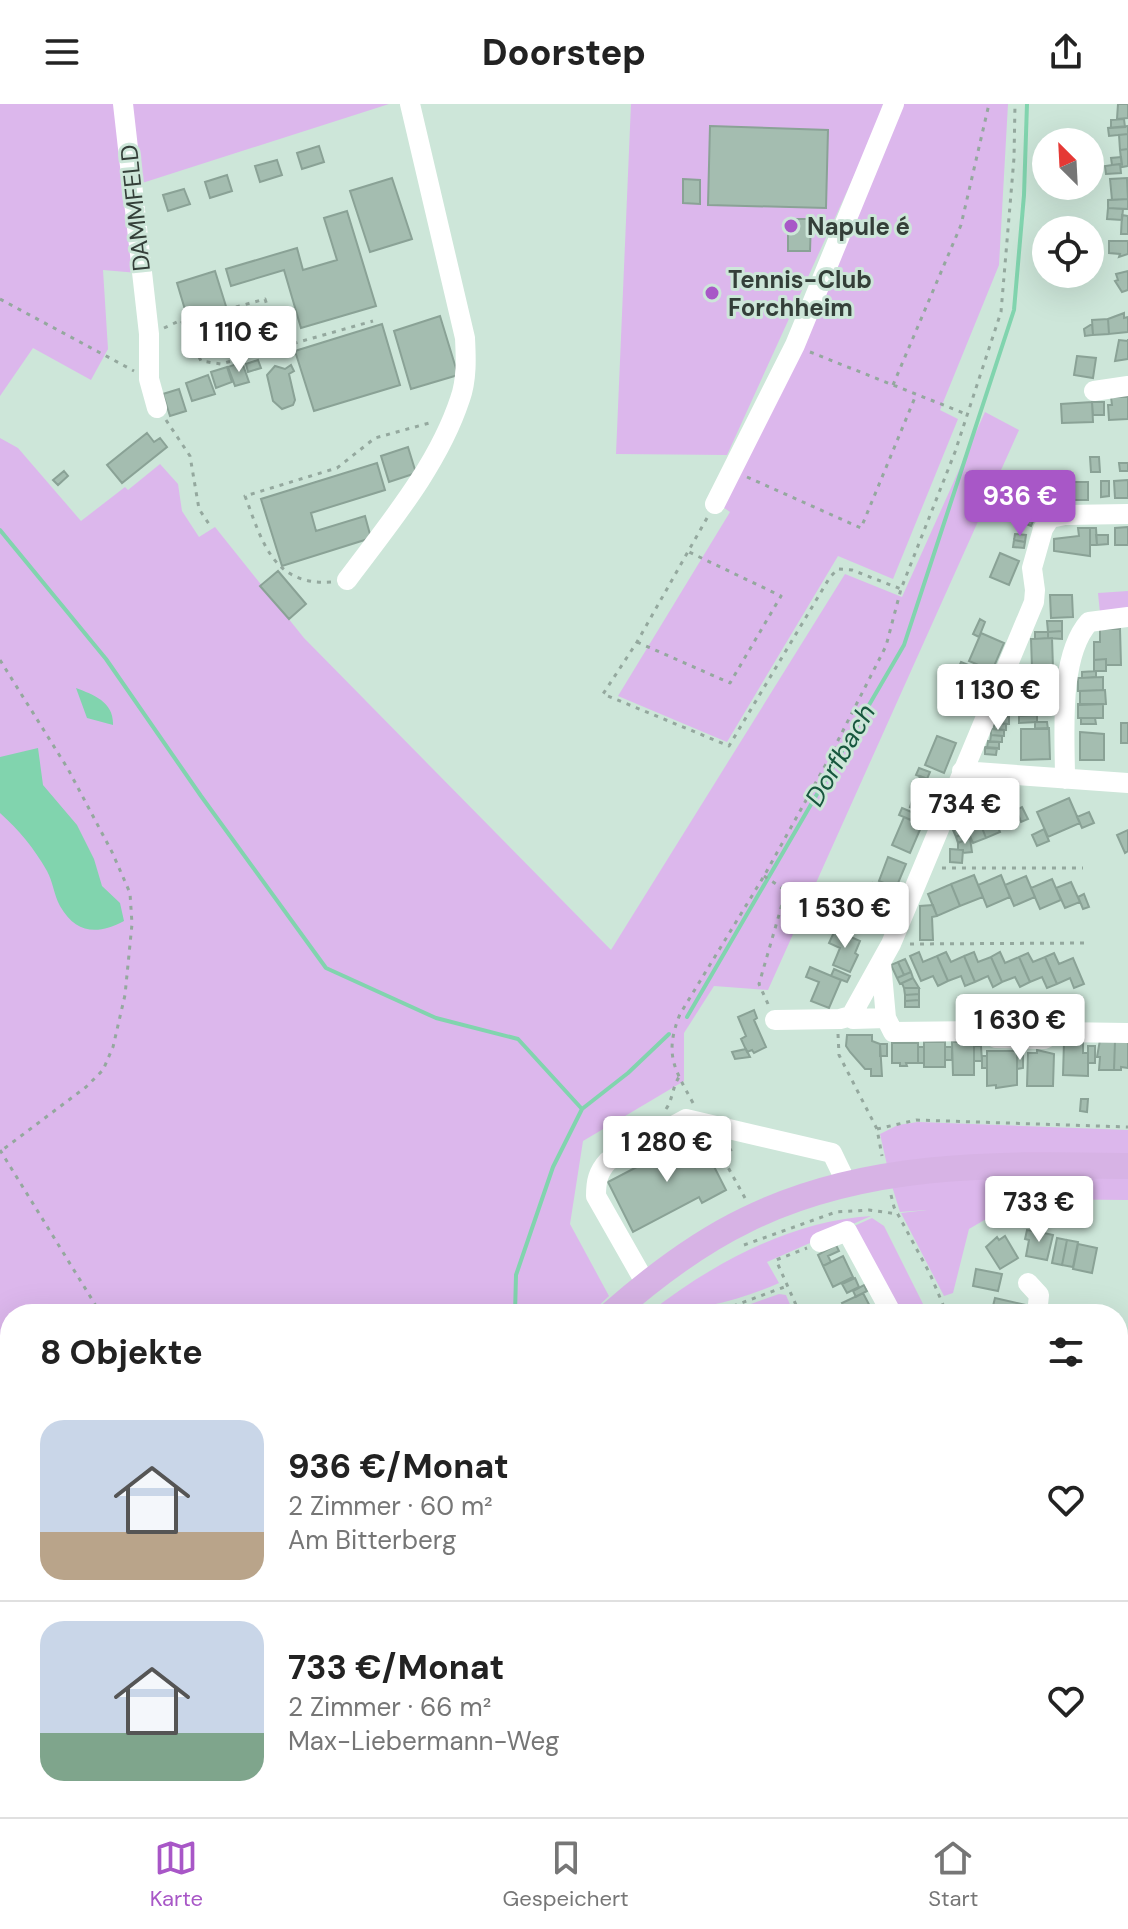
<!DOCTYPE html>
<html lang="de">
<head>
<meta charset="utf-8">
<style>
	body { margin:0; font-family:"DM Sans",sans-serif; background:#f2f2f2; color:#222; height:100vh; display:flex; flex-direction:column; font-size:30px; white-space:nowrap }
	* { box-sizing:border-box; margin:0 }
	p { font-size:26px; color:#767676 }
	.icon { flex:none; width:44px; height:44px; fill:none; stroke:currentColor; stroke-width:2; stroke-linecap:round; stroke-linejoin:round }
	.map { position:relative; flex:1; overflow:hidden }
	.side { position:absolute; left:0px; top:1200px; width:1128px; height:514px; display:flex; flex-direction:column; background:#fff; border-radius:32px 32px 0 0; box-shadow:0 8px 32px #0002 }
	.side>* { flex:none }
	.needle { width:52px; rotate:336deg }
	.fabs { position:absolute; left:1032px; top:24px; display:grid; gap:16px }
	.fabs a { display:grid; place-items:center; width:72px; height:72px; border-radius:50%; background:#fff; box-shadow:0 8px 32px #0002; font-size:40px }
	.price { position:absolute; translate:-50% -68px; padding:0 18px; border-radius:8px; background:#fff; color:#222; font-size:26px; line-height:52px; filter:drop-shadow(0 2px 4px #0008) }
	.price::after { content:''; position:absolute; left:50%; top:48px; width:24px; height:18px; margin-left:-12px; background:inherit; clip-path:polygon(0 0,100% 0,50% 100%) }
	.price.active { background:#a857c7; color:#fff }
	ul { padding:0; list-style:none }
	li { display:flex; align-items:center; gap:24px; height:200px; padding:0 40px }
	li+li { border-top:2px solid #e0e0e0 }
	li span { display:grid; place-items:center; flex:none; width:224px; height:160px; border-radius:24px; color:#555 }
	li>.icon { margin-inline-start:auto }
	span .icon { width:96px; height:96px; fill:#fffc; stroke-width:1 }
	li b { font-size:34px }
	h2 { display:flex; justify-content:space-between; align-items:center; height:96px; padding:0 40px; font-size:34px }
	header { display:flex; justify-content:space-between; align-items:center; height:104px; padding:0 40px; background:#fff; font-size:36px; font-weight:800 }
	.tab-bar { display:flex; justify-content:space-around; align-items:center; height:112px; border-top:2px solid #e0e0e0; background:#fff; font-size:22px; color:#767676 }
	.tab-bar a { display:grid; justify-items:center; gap:4px }
	.tab-bar .active { color:#a857c7 }
	.map>svg:first-child { display:block }
</style>
</head>
<body>
<header><svg class="icon" aria-label="menu" viewBox="0 0 24 24"><path d="M4 6h16M4 12h16M4 18h16"/></svg>Doorstep<svg class="icon" aria-label="share" viewBox="0 0 24 24"><path d="M12 15V3M7 8l5-5 5 5M5 13v7h14v-7"/></svg></header>
<div class="map">
<svg width="1128" height="1713" viewBox="0 0 1128 1713">
	<rect width="100%" height="100%" fill="#cde6d9"/>
	<path fill="#dcb7ec" d="M0,0H389L136,81L138,169L103,166L108,245L91,276L33,244L0,292Z
		M631,0H883L874,28L727,351L616,350Z
		M900,0H1008L999,161L940,306L958,315L893,475L838,452L727,638L618,592L730,408L720,401Z
		M985,308L1019,326L768,886L714,882L684,929V977L583,1037L570,1120L609,1192L590,1210H297L285,1205L278,1210H10V1704H247L241,1713H0V334L18,344L81,417L125,383L128,386L160,360L178,380L182,407L199,433L215,423L304,534L611,846L845,470L902,493Z
		M1128,487V507L1100,509L1098,489Z
		M918,1018L1128,1026V1055L887,1061L880,1030L898,1021Z
		M1128,1069V1096L1020,1095L969,1125L953,1189L944,1192L901,1109L927,1106L900,1108L891,1079Z
		M871,1112L767,1158L779,1179C736,1198 697,1206 650,1208C713,1159 791,1117 871,1112Z
		M872,1114L884,1122L928,1210H900L852,1123Z
		M779,1190L786,1191L794,1210H723Z
		M297,1704H906V1713H291Z"/>
	<path fill="#81d4ae" d="M76,584C94,591 114,598 113,621L87,614Z
		M38,644L43,681L77,721L94,755L102,782L120,799L124,817C98,831 76,830 60,802C54,791 53,778 47,767C34,744 19,726 0,709V653Z"/>
	<g fill="none" stroke-linecap="round" stroke-linejoin="round">
		<path stroke="#81d4ae" stroke-width="4" d="M0,426L106,555L201,692L326,864L436,914L518,935L582,1005
			M687,913L904,541L1014,206L1024,91L1027,0
			M515,1210L516,1171L553,1063L582,1005L628,969L669,930
			M0,1443L10,1445
			M817,1713L820,1704"/>
	</g>
	<path fill="#a4bdb0" stroke="#8aa296" stroke-width="2" d="M1118,0H1128V14L1117,15Z
		M1124,15L1125,23L1111,24V16Z
		M710,22L828,26L826,104L708,101Z
		M1128,22V30L1109,32L1108,24Z
		M1128,30V45L1120,46L1119,31Z
		M319,42L324,58L302,65L297,49Z
		M1128,45V62L1122,63L1120,46Z
		M1121,53L1122,60L1112,61L1111,54Z
		M277,56L282,71L260,78L255,62Z
		M1120,60L1121,69L1106,70L1105,62Z
		M227,71L232,87L210,94L205,78Z
		M392,74L412,135L370,148L350,87Z
		M1127,74L1128,95L1112,96L1110,75Z
		M683,75L700,76V100L683,99Z
		M184,85L190,100L168,107L163,91Z
		M1128,95V105L1108,104V96Z
		M1108,104L1123,105L1122,116L1107,115Z
		M347,107L376,202L301,224L284,166L231,182L226,165L297,144L303,166L337,156L324,114Z
		M1122,111L1128,112V130H1121Z
		M788,115H811L810,147H788Z
		M1109,137H1128V150L1119,153L1120,150L1109,149Z
		M215,167L234,228L195,239L177,179Z
		M1128,167V186L1122,188L1115,177L1118,176L1116,170Z
		M246,209L256,240L229,248L224,231L234,228L229,214Z
		M1124,209V214L1128,213V228L1109,230L1108,215Z
		M440,212L458,271L411,285L394,227Z
		M1108,215L1109,230L1093,231L1092,216Z
		M382,220L400,281L314,307L295,247Z
		M1092,220L1093,231L1085,232L1084,225Z
		M1128,235V255L1115,257L1119,236L1128,237Z
		M1077,252L1096,254L1093,274L1074,271Z
		M258,256L261,264L248,268L246,260Z
		M242,258L249,278L235,282L228,263Z
		M291,261L294,267L289,270L295,296L293,301L282,305L273,297L267,271L275,262L285,265Z
		M227,263L232,278L216,284L211,268Z
		M208,271L215,290L192,297L186,279Z
		M179,285L186,307L170,312L163,290Z
		M1111,293H1128V315L1109,316L1108,301H1112Z
		M1092,298L1093,318L1062,319L1061,300Z
		M1092,298H1104V311H1093Z
		M147,329L154,338L160,334L167,343L122,379L107,361Z
		M408,343L416,369L389,378L381,352Z
		M1090,353H1099L1100,368H1091Z
		M377,359L385,386L311,409L316,427L365,412L371,434L282,462L261,395Z
		M1119,359H1128V367H1120Z
		M64,367L68,372L58,381L53,376Z
		M1128,376V394H1115L1114,377Z
		M1101,377H1109V392L1101,393Z
		M1056,378H1072V396L1056,397Z
		M1072,378H1088V396H1072Z
		M1024,397L1039,403L1031,422L1016,416Z
		M1128,423V441H1115V424Z
		M1078,424H1090V452L1054,447V435L1079,432Z
		M1090,424H1096L1097,441H1090Z
		M1015,430L1026,431L1025,438L1014,436Z
		M1096,431H1108V440L1097,441Z
		M1014,436L1025,438L1024,444L1013,443Z
		M1000,449L1019,457L1009,481L990,473Z
		M278,467L306,500L289,515L260,482Z
		M1050,491H1072L1073,513L1051,514Z
		M980,515L985,518L979,533L973,530Z
		M1047,517H1062V527L1048,528Z
		M1100,525H1120L1121,561H1106V555L1094,556V538H1100Z
		M1062,527V535L1048,534V528Z
		M1035,528H1048V534L1035,535Z
		M981,529L1004,539L992,567L969,557Z
		M1052,534L1053,564H1032L1031,535Z
		M1106,555V567H1094V556Z
		M961,558L978,565L975,572L958,565Z
		M1096,567V573L1082,574V568Z
		M962,569L982,577L968,609L949,600Z
		M1103,573V586L1078,587V574Z
		M1105,586L1106,600L1080,601V587Z
		M1028,587L1049,588V609H1028Z
		M1078,600H1103V614H1078Z
		M1037,611V618L1019,619V612Z
		M997,612L1009,613V620L997,619Z
		M1081,614H1095L1096,620H1081Z
		M1035,618H1047L1048,625H1035Z
		M994,619L1006,620V626L994,625Z
		M1121,619H1128V639H1121Z
		M1049,624L1050,655L1021,656V625Z
		M991,625L1004,626V632L991,631Z
		M1080,628L1104,630V656H1080Z
		M991,631L1002,632V638H990Z
		M937,632L956,639L944,669L925,661Z
		M988,637L999,638V645L987,644Z
		M985,643L997,644L996,651L985,650Z
		M919,664L930,668L927,675L916,671Z
		M920,672L940,680L928,709L910,703Z
		M1010,692L1020,715L1009,720L999,696Z
		M1069,694L1080,719L1048,733L1037,708Z
		M999,696L1009,720L998,724L988,701Z
		M988,701L1000,728L986,734L975,706Z
		M1022,703L1028,715L1021,718L1016,706Z
		M902,704L914,709L911,716L899,711Z
		M975,706L986,734L973,739L961,712Z
		M1089,708L1094,719L1082,724L1077,713Z
		M904,713L922,721L910,749L892,741Z
		M962,715L965,721L953,726L950,720Z
		M965,721L968,727L956,733L953,726Z
		M1044,725L1049,737L1037,742L1032,731Z
		M1128,726V747L1125,749L1117,731Z
		M968,727L970,734L958,739L956,733Z
		M970,734L972,748L963,749V746H958V739Z
		M950,745L963,746L962,759L950,758Z
		M888,753L906,760L896,784L879,777Z
		M974,771L983,793L960,802L951,780Z
		M1001,771L1010,793L987,803L978,781Z
		M1026,772L1035,793L1014,802L1005,781Z
		M1052,775L1061,796L1040,805L1031,784Z
		M1071,778L1080,798L1065,804L1056,784Z
		M873,779L886,785L881,798L867,792Z
		M951,780L960,802L937,812L928,790Z
		M862,790L881,798L868,827L849,819Z
		M1084,790L1089,803L1083,805L1078,793Z
		M933,801L937,812L932,813L933,836H920V802Z
		M835,826L860,837L855,849L858,851L850,868L833,861L840,844L829,839Z
		M919,848L923,858L937,852L948,877L938,882L933,872L921,877L910,852Z
		M946,848L951,858L964,852L975,878L965,882L961,872L948,877L937,852Z
		M974,848L978,858L991,853L1002,878L993,883L988,872L975,878L964,852Z
		M1000,848L1005,859L1019,853L1030,878L1020,883L1015,873L1002,878L991,853Z
		M1028,849L1033,858L1045,853L1057,880L1047,884L1042,873L1030,878L1019,853Z
		M1054,849L1059,860L1073,854L1084,880L1074,884L1070,874L1057,880L1045,853Z
		M905,855L911,868L904,871L898,858Z
		M898,858L904,871L897,874L891,861Z
		M810,863L841,876L829,904L811,897L819,878L806,873Z
		M834,865L850,872L847,878L831,872Z
		M911,868L913,874L900,880L897,874Z
		M913,874L919,884H904L902,879Z
		M904,884H919V890L905,891Z
		M919,890V896L905,897V891Z
		M919,896V903H905V897Z
		M754,906L757,914L754,916L766,943L754,949L752,946L747,948L741,935L746,932L738,913Z
		M847,931H872V937L880,940L882,972H871V965H865L850,948L846,942Z
		M1100,936L1115,937L1114,966H1099L1100,953H1097Z
		M1115,937H1128V964L1121,963V966H1114Z
		M924,938H945V963H924Z
		M952,938H974V971H953Z
		M1064,938H1083V949H1088V972L1063,971Z
		M892,939H918V959H906L907,962H900V959H892Z
		M880,940H887V952H880Z
		M974,942H981L982,957H974Z
		M1088,942H1095V959H1088Z
		M918,943H924V959H918Z
		M945,943H952V956H945Z
		M746,945L750,953L735,955L732,948Z
		M1037,946L1054,950L1053,982H1027L1028,949H1037Z
		M987,947H1017V981L996,984V981L987,982Z
		M982,952H987V964H982Z
		M1017,952H1023V964L1017,965Z
		M1081,995H1088L1087,1008L1080,1007Z
		M698,1031L726,1086L702,1099L699,1093L633,1128L608,1078Z
		M1034,1123L1045,1126L1044,1129L1053,1131L1047,1156L1026,1152L1029,1136L1025,1135L1027,1126L1034,1127Z
		M1005,1132L1018,1154L1000,1165L986,1143L997,1133L999,1136Z
		M1057,1134L1067,1136L1062,1161L1052,1159Z
		M1067,1136L1078,1138L1073,1163L1062,1161Z
		M1078,1140L1097,1144L1092,1169L1073,1165Z
		M836,1141L839,1147L828,1152L831,1158L823,1162L818,1151Z
		M843,1152L853,1173L833,1183L823,1162Z
		M976,1165L1002,1170L998,1187L973,1182Z
		M855,1174L859,1183L847,1189L842,1180Z
		M864,1181L867,1187L856,1193L853,1187Z
		M863,1189L874,1210H848L842,1199Z
		M995,1194L1026,1201L1024,1210H993H997L998,1204L993,1202Z
		M1124,1394L1128,1395V1429L1118,1427Z
		M1118,1457L1128,1459V1472L1118,1470Z
		M1118,1486L1126,1487L1120,1515H1118Z
		M1118,1515L1123,1516L1118,1540Z
		M1118,1584L1125,1586L1121,1606L1118,1605Z
		M1118,1632L1125,1634L1119,1654H1118Z
		M1118,1672L1125,1674L1119,1694L1118,1693Z
		M959,1704V1713H936L943,1712V1705Z
		M1023,1704H1049L1046,1713L1021,1710Z
		M1093,1704H1108L1107,1710L1092,1706Z"/>
	<g fill="none" stroke-linecap="round" stroke-linejoin="round">
		<path stroke="#94a89e" stroke-width="3" stroke-dasharray="4 6" stroke-linecap="butt" d="M0,195L134,267
			M236,203L265,195L281,244
			M164,224L181,216L201,257L221,260L373,217
			M810,248L966,310
			M893,281L961,121L989,0
			M166,316L190,352L199,405L211,423
			M747,373L861,424L916,291
			M707,414L637,538L603,590L729,642L830,473L838,465L852,466L901,485
			M331,478C273,482 262,437 245,392L337,364L375,334L433,318
			M637,538L730,579L781,492L689,448
			M0,556L68,665L112,748L130,789L132,820L125,891L113,943L103,966L86,983L1,1047
			M942,764H1083
			M764,772L782,784L785,790L759,880L768,900
			M910,840L1088,839
			M838,930L839,951L877,1025L882,1052
			M693,999C674,964 664,950 680,910L764,772L826,660L886,542L901,485L955,348L1001,208L1014,54L1015,0
			M666,1005C673,995 672,984 679,973
			M877,1025L916,1016L1128,1023
			M714,1038L745,1094
			M0,1046L101,1210
			M711,1057L736,1043
			M891,1091L894,1103L930,1170L947,1210
			M744,1141L836,1108L869,1106L898,1110
			M694,1210L728,1204L787,1182
			M800,1210L776,1156L807,1144
			M1118,1250L1128,1253
			M212,1713L213,1704"/>
		<path stroke="#fff" stroke-width="20" d="M123,0L149,230V275L157,304
			M1094,287L1128,282
			M715,400L795,241L894,0
			M347,476C388,421 438,362 460,295C467,276 466,253 465,234L410,0
			M962,667L1128,679
			M1065,675C1065,631 1058,553 1089,518L1128,513
			M881,859L886,914L893,928L981,927L996,934L1044,935L1058,928L1128,929
			M851,912L891,840L1034,498L1035,486L1032,464L1043,425L1050,414L1065,411L1128,410
			M775,916L840,915L851,912L853,915L886,914
			M820,1138L847,1127L892,1210
			M1028,1179L1039,1191L1037,1210
			M646,1180L596,1092C596,1077 598,1068 608,1057L686,1015L832,1049L847,1080
			M1118,1372L1128,1374
			M1118,1570L1128,1573
			M918,1704L919,1713
			M1001,1713V1704"/>
		<path stroke="#d7b3e5" stroke-width="26" d="M611,1210C652,1174 696,1140 746,1116C865,1057 999,1060 1128,1062
			M255,1713L261,1704"/>
	</g>
	<g fill="#a857c7" stroke="#cde6d9" stroke-width="3">
		<circle cx="791" cy="122" r="8"/>
		<circle cx="712" cy="189" r="8"/>
	</g>
	<g text-anchor="middle" dominant-baseline="central" stroke-width="6" stroke-linejoin="round" paint-order="stroke">
		<g font-size="24" fill="#343f39" stroke="#cde6d9">
			<text transform="translate(135 104) rotate(-96)">DAMMFELD</text>
		</g>
		<g font-size="24" font-weight="bold" fill="#343f39" stroke="#cde6d9" text-anchor="start">
			<text x="807" y="122">Napule é</text>
			<text x="728" y="175">Tennis-Club<tspan x="728" dy="28">Forchheim</tspan></text>
		</g>
		<g font-size="26" font-style="italic" fill="#17573e" stroke="#cde6d9">
			<text transform="translate(840 651) rotate(-60)">Dorfbach</text>
		</g>
	</g>
</svg>
<div class="fabs">
<a><svg class="needle" viewBox="-14 -14 28 28"><path d="M0-13l5 13h-10z" fill="#e53935"/><path d="M0 13l5-13h-10z" fill="#767676"/></svg></a>
<a><svg class="icon" aria-label="locate" viewBox="0 0 24 24"><circle cx="12" cy="12" r="6"/><path d="M12 2v4M12 18v4M2 12h4M18 12h4"/></svg></a>
</div>
<b class="price" style="left:239px;top:270px">1 110 €</b>
<b class="price active" style="left:1020px;top:434px">936 €</b>
<b class="price" style="left:998px;top:628px">1 130 €</b>
<b class="price" style="left:965px;top:742px">734 €</b>
<b class="price" style="left:845px;top:846px">1 530 €</b>
<b class="price" style="left:1020px;top:958px">1 630 €</b>
<b class="price" style="left:667px;top:1080px">1 280 €</b>
<b class="price" style="left:1039px;top:1140px">733 €</b>
<section class="side">
<h2>8 Objekte<svg class="icon" aria-label="filters" viewBox="0 0 24 24"><path d="M4 7h16M4 17h16"/><circle cx="9" cy="7" r="2"/><circle cx="15" cy="17" r="2"/></svg></h2>
<ul>
<li><span style="background:linear-gradient(#c9d6e8 70%,#b9a48a 0)"><svg class="icon" aria-label="home" viewBox="0 0 24 24"><path d="M3 11l9-7 9 7M6 9v11h12V9"/></svg></span><div><b>936 €/Monat</b><p>2 Zimmer · 60 m²</p><p>Am Bitterberg</p></div><svg class="icon" aria-label="heart" viewBox="0 0 24 24"><path d="M12 20l-8-8c-3-5 5-10 8-4 3-6 11-1 8 4z"/></svg></li>
<li><span style="background:linear-gradient(#c9d6e8 70%,#7fa58c 0)"><svg class="icon" aria-label="home" viewBox="0 0 24 24"><path d="M3 11l9-7 9 7M6 9v11h12V9"/></svg></span><div><b>733 €/Monat</b><p>2 Zimmer · 66 m²</p><p>Max-Liebermann-Weg</p></div><svg class="icon" aria-label="heart" viewBox="0 0 24 24"><path d="M12 20l-8-8c-3-5 5-10 8-4 3-6 11-1 8 4z"/></svg></li>
</ul>
</section>
</div>
<nav class="tab-bar">
<a class="active"><svg class="icon" aria-label="map" viewBox="0 0 24 24"><path d="M3 6l6-2 6 2 6-2v14l-6 2-6-2-6 2zM9 4v14M15 6v14"/></svg>Karte</a>
<a><svg class="icon" aria-label="saved" viewBox="0 0 24 24"><path d="M7 4h10v16l-5-4-5 4z"/></svg>Gespeichert</a>
<a><svg class="icon" aria-label="home" viewBox="0 0 24 24"><path d="M3 11l9-7 9 7M6 9v11h12V9"/></svg>Start</a>
</nav>
</body>
</html>
